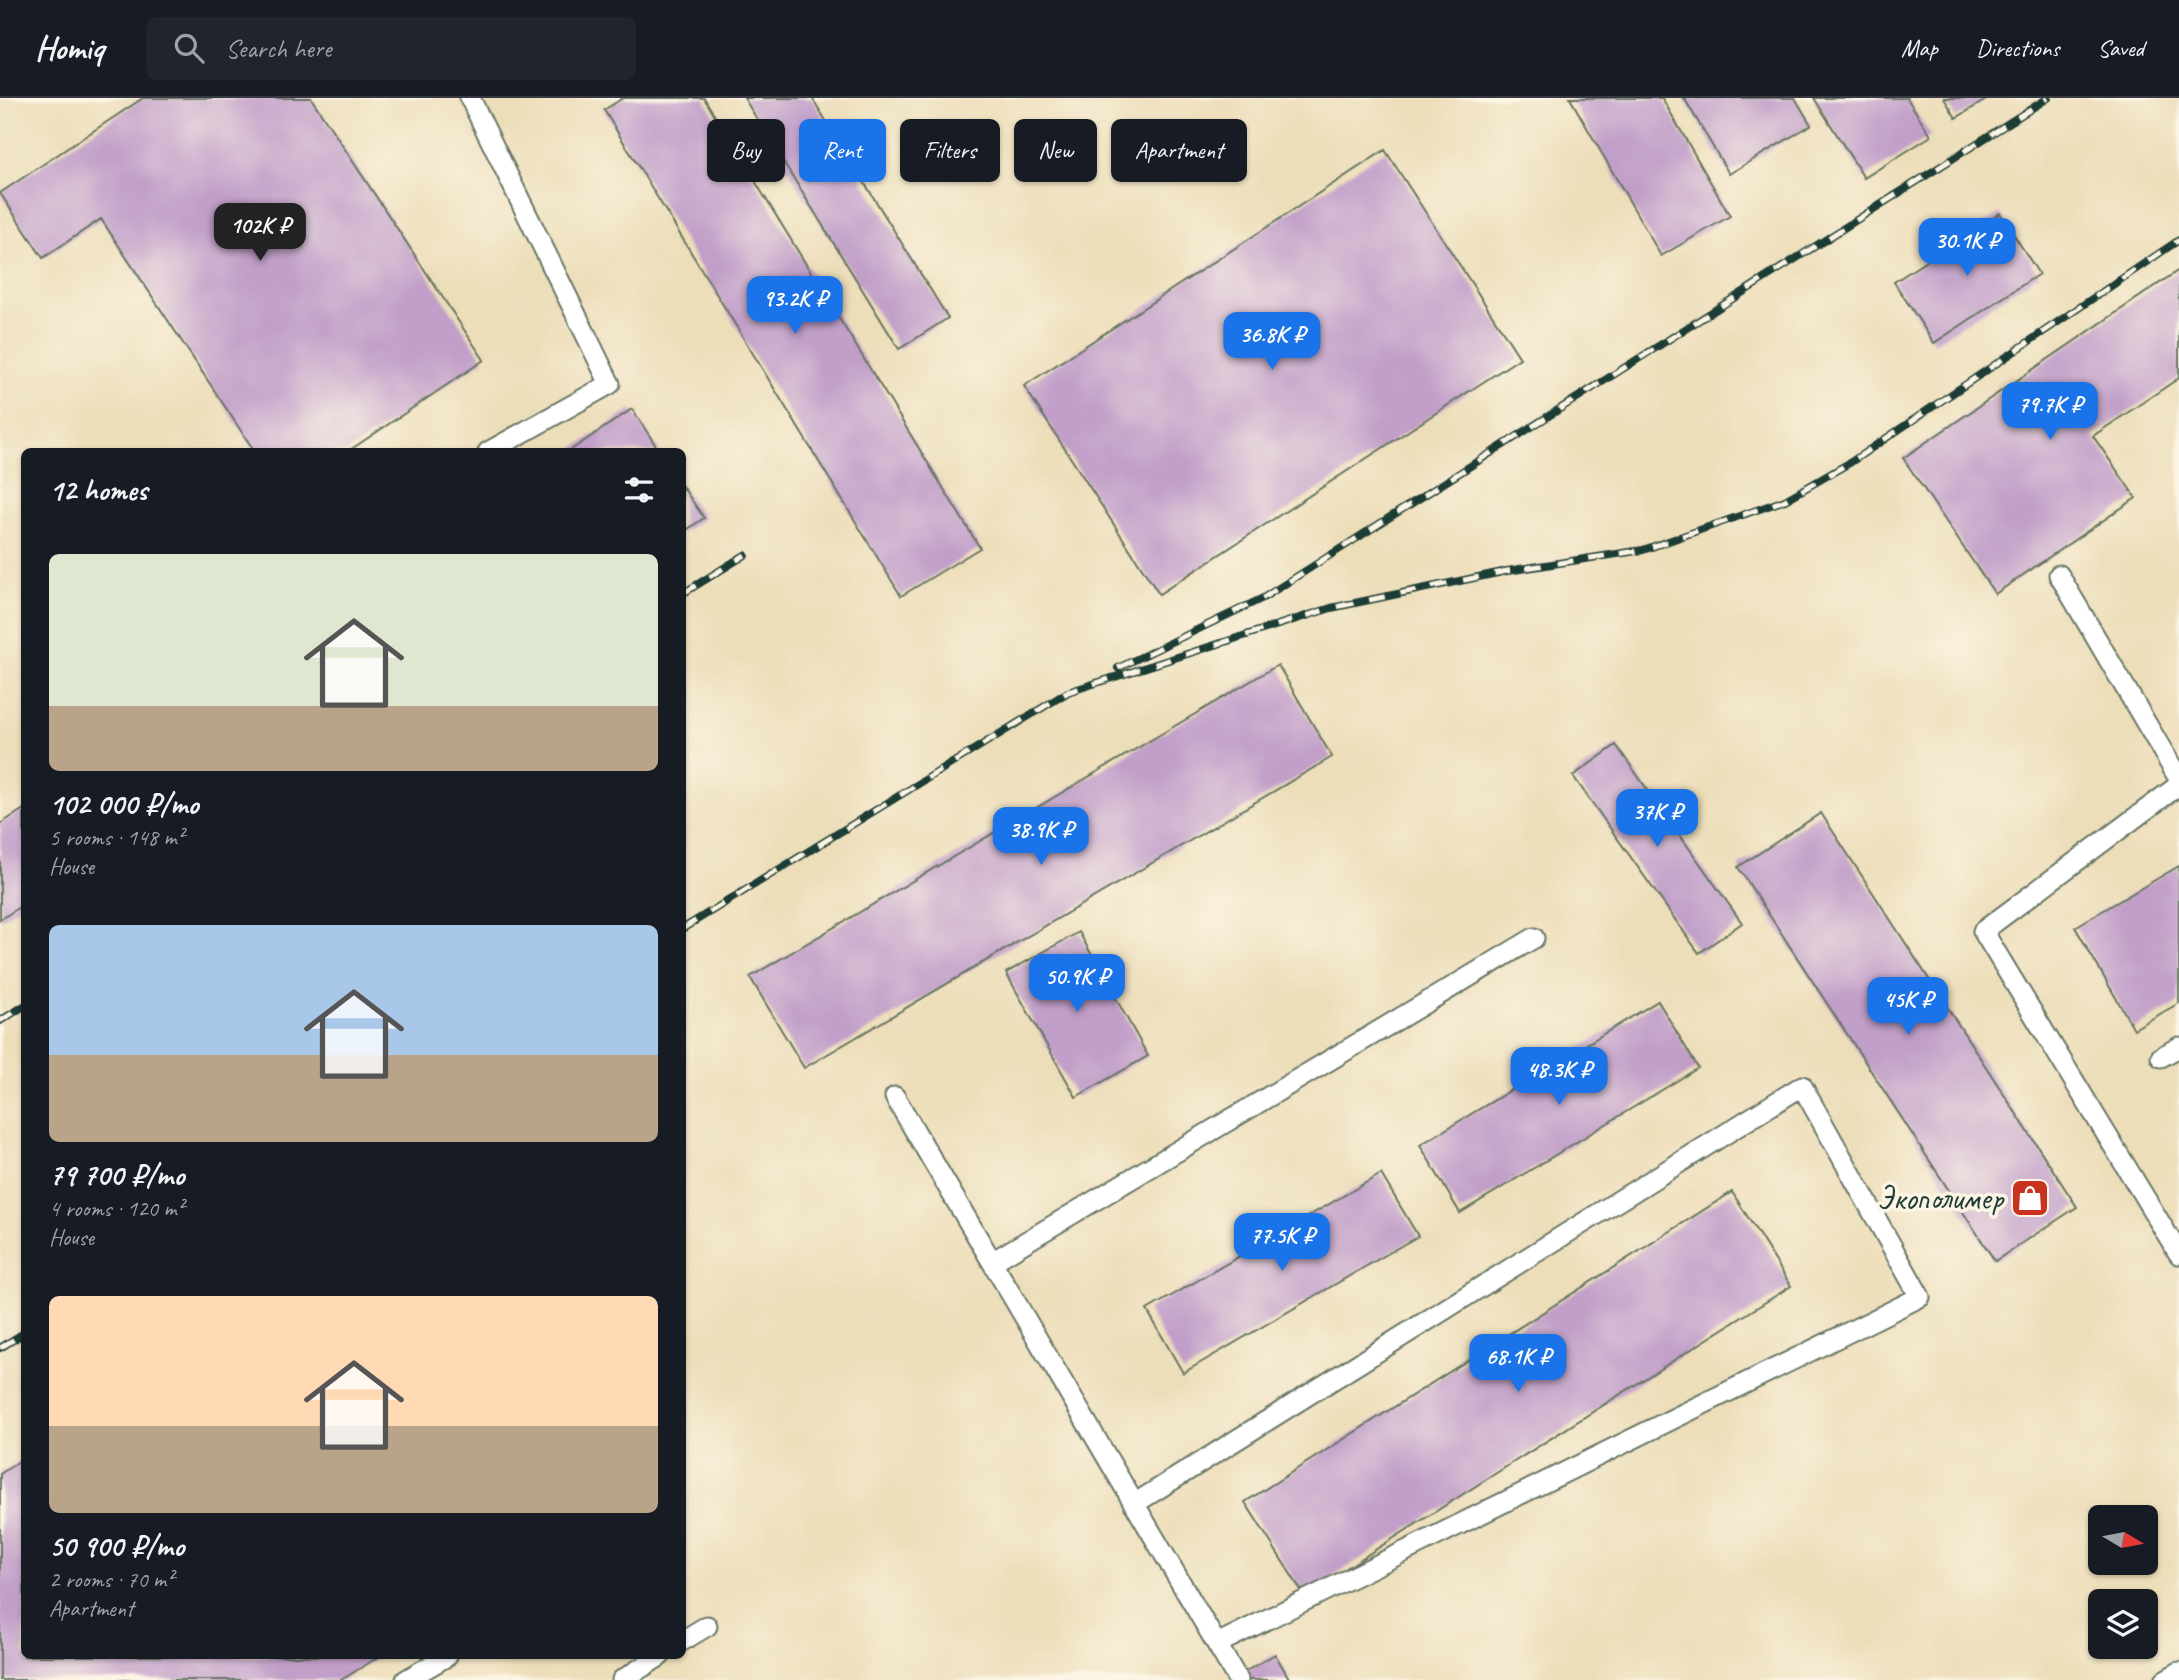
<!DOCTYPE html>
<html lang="en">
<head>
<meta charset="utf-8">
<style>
	body { margin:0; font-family:Caveat,sans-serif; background:#20242c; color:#f1f3f6; height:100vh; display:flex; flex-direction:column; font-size:26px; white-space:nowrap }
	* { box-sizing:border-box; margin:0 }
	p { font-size:23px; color:#9ea1a6 }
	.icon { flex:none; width:38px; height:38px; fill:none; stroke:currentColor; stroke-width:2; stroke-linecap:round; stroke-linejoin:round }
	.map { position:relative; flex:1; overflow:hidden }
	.side { position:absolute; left:21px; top:350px; width:665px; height:1211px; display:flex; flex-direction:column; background:#171b24; border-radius:10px; box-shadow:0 2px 5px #0004 }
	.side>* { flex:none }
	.banner { position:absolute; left:707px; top:21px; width:665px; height:63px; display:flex; gap:14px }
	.needle { width:46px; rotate:100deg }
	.tools { position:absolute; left:2088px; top:1407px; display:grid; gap:14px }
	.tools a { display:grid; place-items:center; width:70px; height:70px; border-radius:10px; background:#171b24; box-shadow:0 2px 5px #0004; font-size:35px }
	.price { position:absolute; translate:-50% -60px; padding:0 16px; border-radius:14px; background:#1a73e8; color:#fff; font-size:23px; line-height:46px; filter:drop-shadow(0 2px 4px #0008) }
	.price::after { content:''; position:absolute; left:50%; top:42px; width:21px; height:16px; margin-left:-10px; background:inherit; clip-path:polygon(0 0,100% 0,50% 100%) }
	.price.selected { background:#222; color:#fff }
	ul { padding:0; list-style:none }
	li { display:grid; align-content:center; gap:14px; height:371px; padding:0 28px }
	li span { display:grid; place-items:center; height:217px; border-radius:10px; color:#555 }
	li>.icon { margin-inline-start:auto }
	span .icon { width:126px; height:126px; fill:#fffc; stroke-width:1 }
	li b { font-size:30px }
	h2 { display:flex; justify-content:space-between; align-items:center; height:84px; padding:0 28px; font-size:30px }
	.tag { padding:0 24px; border-radius:10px; background:#171b24; box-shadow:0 2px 5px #0004; font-size:24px; line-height:63px }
	.tag.selected { background:#1a73e8; color:#fff }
	header { display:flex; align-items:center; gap:42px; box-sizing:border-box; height:98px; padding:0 35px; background:#171b24; border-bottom:2px solid #363941 }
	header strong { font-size:33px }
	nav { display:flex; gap:38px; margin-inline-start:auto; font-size:24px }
	.search { width:490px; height:63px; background:#20242c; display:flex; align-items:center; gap:18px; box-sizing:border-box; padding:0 24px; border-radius:10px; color:#9ea1a6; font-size:26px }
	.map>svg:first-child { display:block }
</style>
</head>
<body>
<header>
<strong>Homiq</strong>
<div class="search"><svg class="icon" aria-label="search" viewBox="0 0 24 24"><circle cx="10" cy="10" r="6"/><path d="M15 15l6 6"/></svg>Search here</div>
<nav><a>Map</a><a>Directions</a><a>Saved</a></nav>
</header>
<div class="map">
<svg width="2179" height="1582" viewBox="0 0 2179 1582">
	<rect width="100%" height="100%" fill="#fcf5e5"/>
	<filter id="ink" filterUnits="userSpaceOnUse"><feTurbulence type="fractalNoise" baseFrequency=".0143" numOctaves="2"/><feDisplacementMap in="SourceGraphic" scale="14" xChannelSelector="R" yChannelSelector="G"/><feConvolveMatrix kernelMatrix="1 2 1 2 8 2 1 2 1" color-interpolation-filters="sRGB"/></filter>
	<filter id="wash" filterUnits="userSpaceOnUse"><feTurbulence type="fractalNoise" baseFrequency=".00686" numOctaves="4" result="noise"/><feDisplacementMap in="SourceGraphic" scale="28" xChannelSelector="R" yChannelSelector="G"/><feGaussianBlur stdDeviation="1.57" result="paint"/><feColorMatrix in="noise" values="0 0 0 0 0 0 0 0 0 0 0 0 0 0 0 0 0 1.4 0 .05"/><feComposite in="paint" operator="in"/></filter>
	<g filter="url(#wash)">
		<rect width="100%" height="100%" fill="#eddeba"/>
		<g id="blocks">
			<path fill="#c19fc9" d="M143,0H311L484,262L347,354H255L101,121L43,160L0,95Z
				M623,0H704L980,450L901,498L604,12Z
				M744,0H812L948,220L899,251Z
				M1570,0H1662L1730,118L1661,158Z
				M1684,0H1795L1811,27L1729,76Z
				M1814,0H1907L1931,38L1864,80Z
				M1944,0H1989L1956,20Z
				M1385,52L1520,260L1159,496L1024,288Z
				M2000,115L2039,176L1934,245L1894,184Z
				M2179,172V280L2093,338L2136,400L1995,496L1903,360Z
				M632,311L660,354H568Z
				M682,388L704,420L682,435Z
				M1278,567L1332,659L804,970L750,879Z
				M1616,647L1742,825L1699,855L1573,678Z
				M24,711V806L0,822V726Z
				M1821,715L2077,1109L1995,1163L1738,769Z
				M2179,768V905L2134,931L2075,829Z
				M1079,834L1148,958L1076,999L1006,875Z
				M1658,903L1698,970L1460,1115L1420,1047Z
				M1381,1076L1418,1138L1183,1275L1147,1212Z
				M1732,1094L1791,1188L1304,1497L1245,1404Z
				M24,1360V1558H380L341,1582H0V1376Z
				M1275,1556L1290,1582H1245L1241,1576Z"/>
		</g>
	</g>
	<g filter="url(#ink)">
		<use href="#blocks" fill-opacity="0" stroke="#677563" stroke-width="2"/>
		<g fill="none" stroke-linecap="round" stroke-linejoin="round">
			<defs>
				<path id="service" d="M470,0L610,286L488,354
					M2059,477L2179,681
					M2179,687L1983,833L2179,1156
					M2161,959L2179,949
					M895,999L1238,1582
					M992,1164L1534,840
					M1134,1406L1802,988L1920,1199L1217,1546
					M682,1543L707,1528
					M406,1582L447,1558
					M622,1582L660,1558
					M2165,1582L2179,1574"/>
			</defs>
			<use href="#service" stroke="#677563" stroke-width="23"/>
			<use href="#service" stroke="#fff" stroke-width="19"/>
			<defs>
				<path id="rail" d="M682,496L745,457
					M1118,570L1263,500L2048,0
					M682,831L1068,594L1331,510L1507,473L1643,452L1785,402L1851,364L2179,142
					M0,923L24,908
					M0,1250L24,1235"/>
			</defs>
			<use href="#rail" stroke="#1f3d34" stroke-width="8"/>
			<use href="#rail" stroke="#fcf5e5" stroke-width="5" stroke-dasharray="16" stroke-linecap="butt"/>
		</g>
	</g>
	<defs>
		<symbol id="shop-square" viewBox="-11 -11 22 22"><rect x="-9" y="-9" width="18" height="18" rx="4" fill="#c8321e" stroke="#fcf5e5"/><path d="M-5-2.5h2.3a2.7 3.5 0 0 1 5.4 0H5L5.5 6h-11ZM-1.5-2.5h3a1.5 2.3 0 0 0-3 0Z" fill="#fff"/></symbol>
	</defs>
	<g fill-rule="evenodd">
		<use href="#shop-square" x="2008" y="1078" width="44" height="44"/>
	</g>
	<g text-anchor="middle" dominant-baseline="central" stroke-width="7" stroke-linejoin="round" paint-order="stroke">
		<g font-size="33" fill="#1f3d34" stroke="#fcf5e5" text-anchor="end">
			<text x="2003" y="1100">Экополимер</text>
		</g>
	</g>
</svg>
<div class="tools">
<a><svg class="needle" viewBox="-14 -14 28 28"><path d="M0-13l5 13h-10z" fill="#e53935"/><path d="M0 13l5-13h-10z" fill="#9ea1a6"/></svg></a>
<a><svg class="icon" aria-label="layers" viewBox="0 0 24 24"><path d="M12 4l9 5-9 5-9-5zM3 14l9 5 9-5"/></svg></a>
</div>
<b class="price selected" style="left:260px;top:165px">102K ₽</b>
<b class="price" style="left:1967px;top:180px">30.1K ₽</b>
<b class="price" style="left:795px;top:238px">93.2K ₽</b>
<b class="price" style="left:1272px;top:274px">36.8K ₽</b>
<b class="price" style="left:2050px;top:344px">79.7K ₽</b>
<b class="price" style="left:1657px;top:751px">37K ₽</b>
<b class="price" style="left:1041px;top:769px">38.9K ₽</b>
<b class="price" style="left:1077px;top:916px">50.9K ₽</b>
<b class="price" style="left:1908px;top:939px">45K ₽</b>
<b class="price" style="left:1559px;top:1009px">48.3K ₽</b>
<b class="price" style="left:1282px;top:1175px">77.5K ₽</b>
<b class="price" style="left:1518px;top:1296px">68.1K ₽</b>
<div class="banner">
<a class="tag">Buy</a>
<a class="tag selected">Rent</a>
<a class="tag">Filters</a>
<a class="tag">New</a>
<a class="tag">Apartment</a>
</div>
<section class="side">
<h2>12 homes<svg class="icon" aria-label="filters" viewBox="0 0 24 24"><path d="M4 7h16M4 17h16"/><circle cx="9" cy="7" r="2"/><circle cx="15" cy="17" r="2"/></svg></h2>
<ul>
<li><span style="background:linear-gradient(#dfe7d0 70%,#b9a48a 0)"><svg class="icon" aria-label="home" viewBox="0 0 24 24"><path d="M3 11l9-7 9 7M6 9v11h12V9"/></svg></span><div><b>102 000 ₽/mo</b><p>5 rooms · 148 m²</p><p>House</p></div></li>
<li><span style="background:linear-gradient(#a9c7e8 60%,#b9a48a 0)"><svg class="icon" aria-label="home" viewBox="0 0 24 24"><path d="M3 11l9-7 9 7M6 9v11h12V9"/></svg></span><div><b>79 700 ₽/mo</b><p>4 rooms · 120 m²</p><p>House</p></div></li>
<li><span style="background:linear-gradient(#ffd9b3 60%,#b9a48a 0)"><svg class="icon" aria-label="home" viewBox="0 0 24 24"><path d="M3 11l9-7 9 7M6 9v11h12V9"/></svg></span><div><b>50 900 ₽/mo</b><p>2 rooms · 70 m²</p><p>Apartment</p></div></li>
</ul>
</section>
</div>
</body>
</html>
